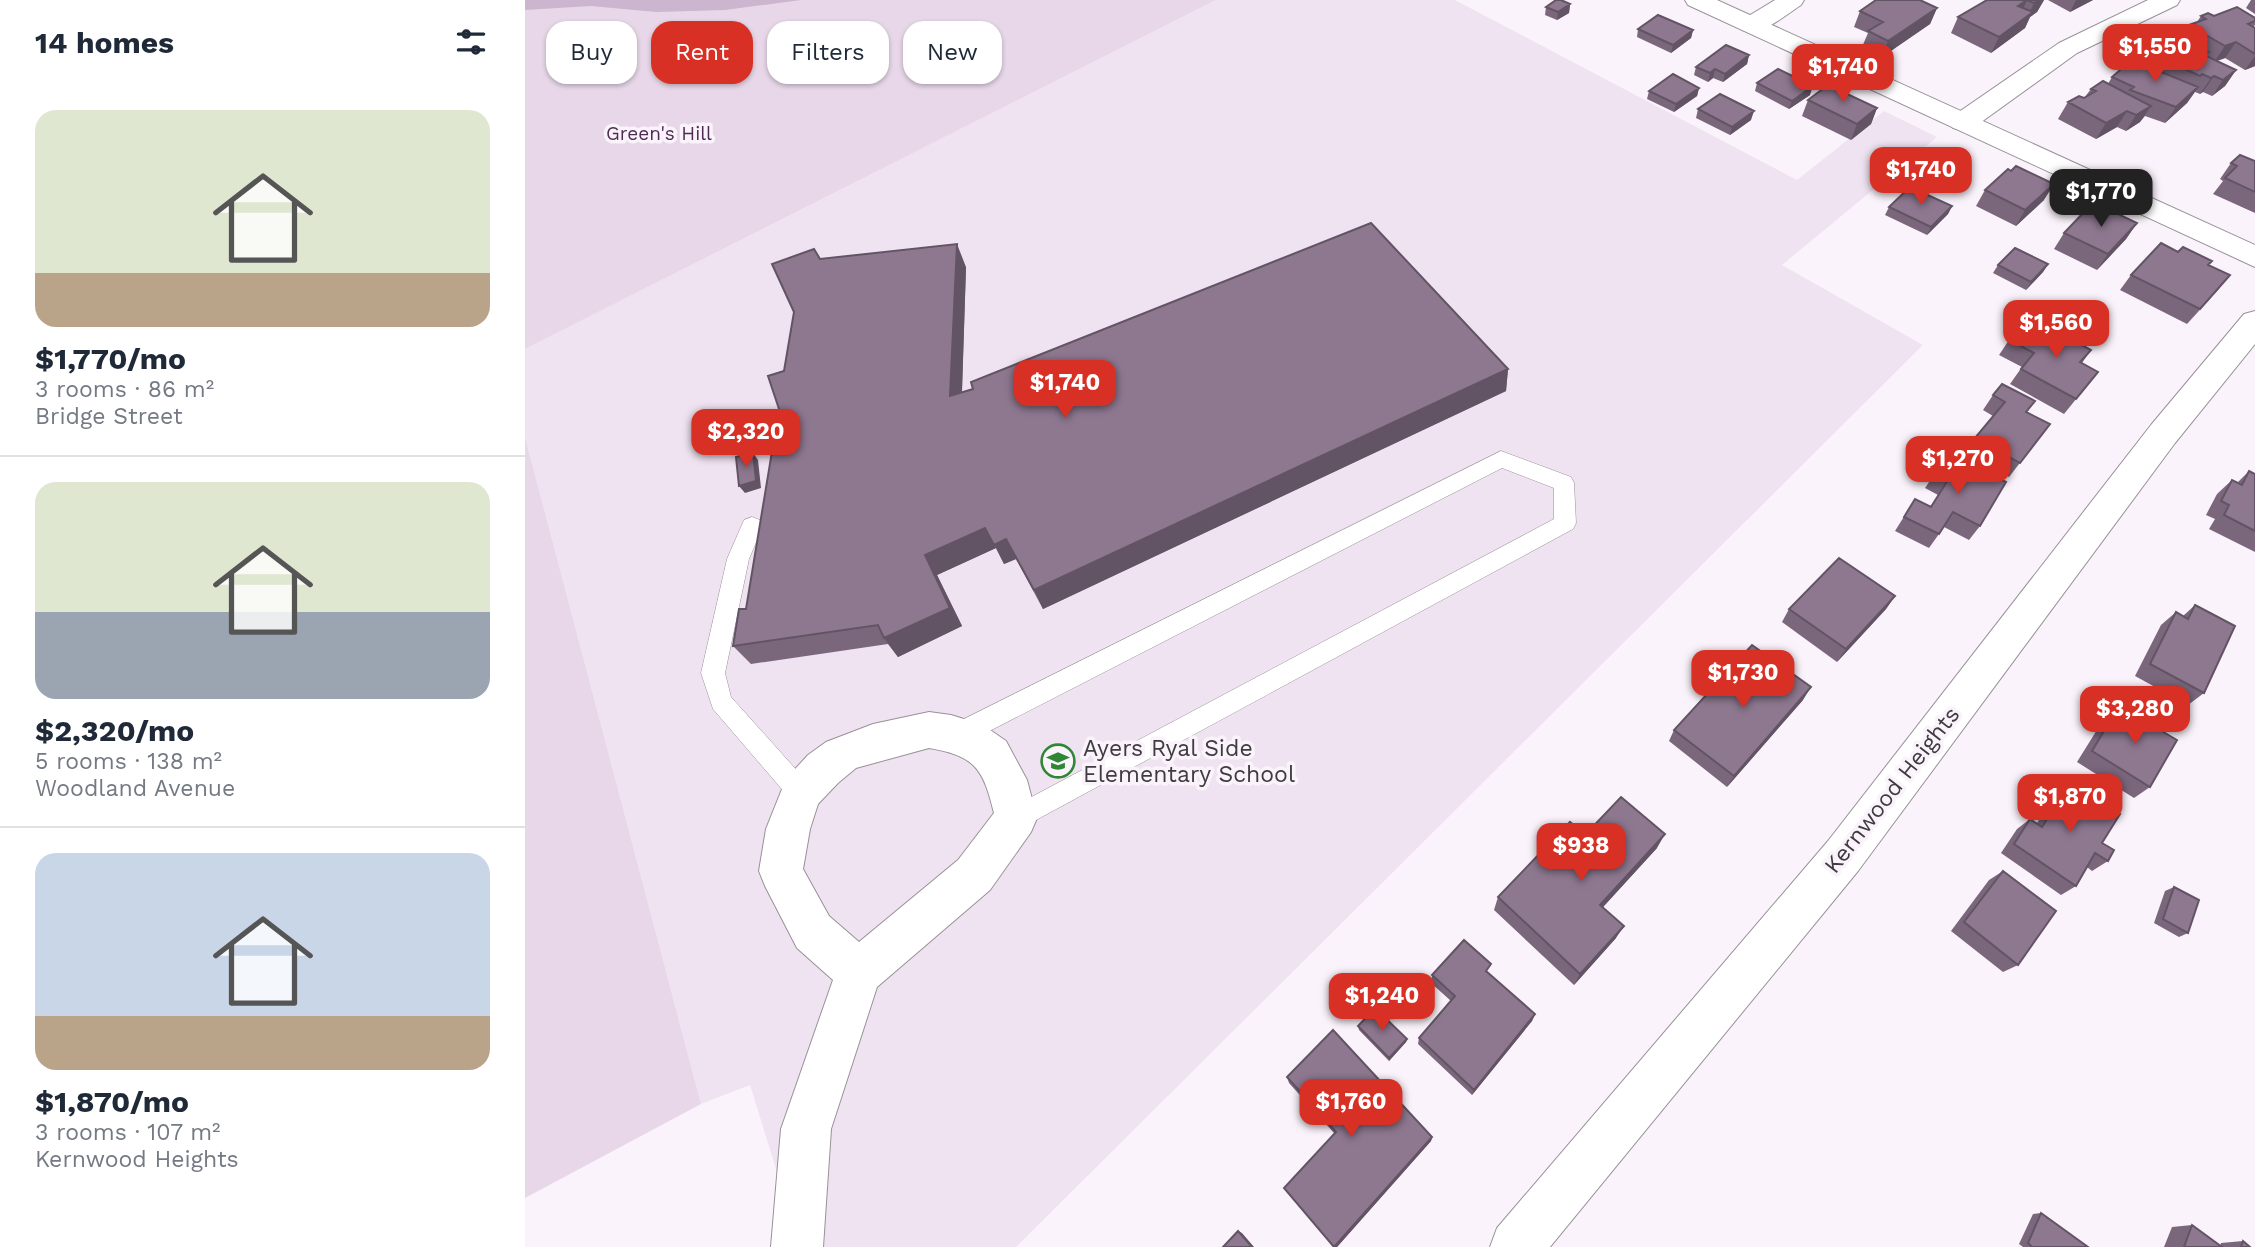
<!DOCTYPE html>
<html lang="en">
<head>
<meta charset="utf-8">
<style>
	body { margin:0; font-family:"Work Sans",sans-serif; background:#f6f6f7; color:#1f2937; height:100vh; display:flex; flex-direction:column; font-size:26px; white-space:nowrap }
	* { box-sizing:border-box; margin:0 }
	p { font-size:23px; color:#747a83 }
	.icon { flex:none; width:38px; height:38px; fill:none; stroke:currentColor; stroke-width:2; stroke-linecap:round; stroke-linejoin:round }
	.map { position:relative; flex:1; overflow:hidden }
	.drawer { display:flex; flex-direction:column; background:#fff; width:525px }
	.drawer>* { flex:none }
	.guide { position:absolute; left:21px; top:21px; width:665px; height:63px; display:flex; gap:14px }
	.price { position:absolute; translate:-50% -60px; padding:0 16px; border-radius:14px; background:#d93025; color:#fff; font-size:23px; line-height:46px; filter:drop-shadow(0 2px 4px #0008) }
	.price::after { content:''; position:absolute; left:50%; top:42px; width:21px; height:16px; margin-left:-10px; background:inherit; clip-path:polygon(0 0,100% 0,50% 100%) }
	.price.active { background:#222; color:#fff }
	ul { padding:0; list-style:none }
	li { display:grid; align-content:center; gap:14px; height:371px; padding:0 35px }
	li+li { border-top:2px solid #e0e1e3 }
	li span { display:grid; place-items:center; height:217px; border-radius:21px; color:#555 }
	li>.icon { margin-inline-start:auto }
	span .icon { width:126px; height:126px; fill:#fffc; stroke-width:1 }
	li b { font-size:30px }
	h2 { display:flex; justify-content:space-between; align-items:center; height:84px; padding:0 35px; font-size:30px }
	.tag { padding:0 24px; border-radius:21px; background:#fff; box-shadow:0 2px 5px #0004; font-size:24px; line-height:63px }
	.tag.active { background:#d93025; color:#fff }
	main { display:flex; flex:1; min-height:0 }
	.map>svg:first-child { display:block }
</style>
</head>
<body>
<main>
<section class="drawer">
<h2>14 homes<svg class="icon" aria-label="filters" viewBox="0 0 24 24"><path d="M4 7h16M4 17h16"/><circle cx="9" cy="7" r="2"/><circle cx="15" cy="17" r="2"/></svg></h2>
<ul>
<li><span style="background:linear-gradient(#dfe7d0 75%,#b9a48a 0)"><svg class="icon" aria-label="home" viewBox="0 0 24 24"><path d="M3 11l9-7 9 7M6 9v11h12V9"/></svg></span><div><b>$1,770/mo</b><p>3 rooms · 86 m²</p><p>Bridge Street</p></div></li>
<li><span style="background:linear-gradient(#dfe7d0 60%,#9aa5b1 0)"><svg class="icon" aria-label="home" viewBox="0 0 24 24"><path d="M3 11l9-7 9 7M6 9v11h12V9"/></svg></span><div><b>$2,320/mo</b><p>5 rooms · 138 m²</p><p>Woodland Avenue</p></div></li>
<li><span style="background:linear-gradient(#c9d6e8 75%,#b9a48a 0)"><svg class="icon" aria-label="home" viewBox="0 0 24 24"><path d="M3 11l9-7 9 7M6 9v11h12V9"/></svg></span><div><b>$1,870/mo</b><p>3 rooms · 107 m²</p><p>Kernwood Heights</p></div></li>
</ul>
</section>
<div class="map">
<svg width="1730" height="1247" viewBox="0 0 1730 1247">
	<rect width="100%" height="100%" fill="#fbf3fb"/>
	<path fill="#f0e3f1" d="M691,0H930L1272,180L1359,111L1412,137L1257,265L1398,345L491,1247H275L225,1085L176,1104L0,437V349Z"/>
	<path fill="#e7d7e8" d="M0,0H691L0,349Z
		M0,437L176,1104L0,1198Z"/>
	<path fill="#ccb5ce" d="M0,0H276L200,10L131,12L66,6L0,10Z"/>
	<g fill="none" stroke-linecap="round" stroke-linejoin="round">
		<defs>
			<path id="service" d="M976,451L1046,477L1049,483L1051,523L1048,529L500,826L491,830L482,826L478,818L482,810L1029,519V488L977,468L445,741L436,744L427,741L424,733L427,725Z
				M227,517L235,520L238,526L224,559L200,673L206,697L285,785L288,793L285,801L276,805L267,801L188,709L176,673L202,559L219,520Z"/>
			<path id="minor" d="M1250,0H1279L1276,5C1259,16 1238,36 1217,30L1213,25L1217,20Z
				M1623,0H1655L1652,5L1552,53L1448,128L1438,130L1428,128L1424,122L1428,116L1534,43Z
				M1730,311V344L1650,443L1333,871L1025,1247H965L972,1228L1303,841L1626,425L1719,314Z
				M404,712L426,715L458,725L481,741L502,780L512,818L506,832L465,890L352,987L306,1129L298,1247H246L256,1129L308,980L272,948L240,886L234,871L241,829L261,779L283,755L301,742L348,724ZM404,748C451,756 458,769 469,813L433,860L334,942L304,916L278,869L285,829L293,804L313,783L331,768Z"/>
			<path id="secondary" d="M1160,0H1192L1730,245V267L1163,5Z"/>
		</defs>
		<use href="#service" stroke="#989198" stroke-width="1"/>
		<use href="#minor" stroke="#989198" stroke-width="2"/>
		<use href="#secondary" stroke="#989198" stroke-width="2"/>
		<use href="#service" fill="#fff" fill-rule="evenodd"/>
		<use href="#minor" fill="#fff" fill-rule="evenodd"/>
		<use href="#secondary" fill="#fff" fill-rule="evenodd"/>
	</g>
	<path fill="#7a677c" d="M1462,0H1519L1512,12L1505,17L1500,28L1466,53L1426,33L1433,17Z
		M1523,0H1568L1545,12Z
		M1726,0H1730V14L1721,8Z
		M1045,4L1044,13L1032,20L1020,15L1021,7Z
		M1412,8L1405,24L1357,57L1337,47L1343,33L1329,27L1335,11Z
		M1676,16L1730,18V25L1728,27L1730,28V66L1720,70L1700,58L1692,61L1711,70L1700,86L1687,96L1678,92L1675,94L1670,92L1662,103L1640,123L1620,116L1615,122L1601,131L1592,127L1571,139L1533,119L1543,102L1559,98L1566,89L1583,84L1587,77L1614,63L1623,48L1655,39L1664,25L1672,22Z
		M1113,29L1168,30L1166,38L1146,53L1112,37Z
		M1224,55L1222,64L1198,82L1188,78L1183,82L1169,75L1171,67Z
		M1232,83L1285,95L1264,109L1230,91Z
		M1174,88L1172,96L1149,112L1122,99L1124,91Z
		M1283,100L1352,108L1346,124L1326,140L1277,116Z
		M1173,109L1226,120L1205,135L1171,118Z
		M1730,161V213L1688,194L1698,181L1695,179L1706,163Z
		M1460,190L1519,200L1491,226L1451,206Z
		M1427,206L1423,214L1402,235L1360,215L1364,207Z
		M1569,210L1612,223L1601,239L1572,270L1529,249L1539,233Z
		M1653,252L1705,275L1662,324L1595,290L1606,275Z
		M295,259L441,267L437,393L983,369L981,391L518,609L491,559L479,564L471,548L412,575L437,626L373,657L363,644L226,664L208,646L221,609L254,409L259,371Z
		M1523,264L1518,272L1501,290L1468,273L1473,265Z
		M1484,340L1566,350L1557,363L1573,372L1539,414L1485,384L1497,367L1474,355Z
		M1468,395L1525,424L1484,477L1440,453L1450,438L1468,416L1458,410Z
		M1423,454L1455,526L1444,540L1419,527L1404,548L1370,531L1390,499L1405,507L1413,495L1400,488Z
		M1724,471L1730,474V552L1684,529L1690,519L1681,515L1692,494L1707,480L1712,483Z
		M1370,596L1361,609L1312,662L1257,622L1264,609Z
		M1670,605L1679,693L1663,705L1610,676L1636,625L1651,612L1658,616Z
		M1278,700L1202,787L1144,741L1149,730Z
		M1594,706L1625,787L1609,798L1552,762L1580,717Z
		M1545,782L1577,843L1583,861L1567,871L1562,867L1551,886L1536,895L1476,853L1492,829L1505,819L1512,823L1531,793Z
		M1060,835L1132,848L1078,907L1091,938L1049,985L969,910L973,897Z
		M1478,871L1493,965L1478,972L1426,931L1464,880Z
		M1649,887L1663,933L1654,937L1629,923L1640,891Z
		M963,973L1010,1014L1007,1021L947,1095L893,1044L894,1038L926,1001L906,983L907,975Z
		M833,1026L882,1039L881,1042L864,1061L834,1030Z
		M762,1077L907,1137L906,1141L812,1247H809V1133L764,1083Z
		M1516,1213L1563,1247H1498L1494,1244L1508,1214Z
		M1667,1225L1695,1246L1696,1243L1718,1241L1725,1247H1639L1647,1227Z"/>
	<path fill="#635465" d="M1502,0L1495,16L1493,6Z
		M1515,0H1519L1512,12L1505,17L1500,28L1466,53L1474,37L1503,16L1509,3Z
		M1551,0H1568L1545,12Z
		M1045,4L1044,13L1032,20L1033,12Z
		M1412,8L1405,24L1357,57L1363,41Z
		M1168,30L1166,38L1146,53L1148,45Z
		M1711,42L1700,58L1689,62L1700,46Z
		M1224,55L1222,64L1198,82L1200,74Z
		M1730,56V66L1720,70Z
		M1190,69L1188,78L1183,82L1185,73Z
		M1711,70L1700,86L1687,96L1698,80Z
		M1689,76L1678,92L1675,94L1686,78Z
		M1288,86L1285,95L1264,109L1267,101Z
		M1673,87L1662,103L1640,123L1651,107Z
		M1174,88L1172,96L1149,112L1151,104Z
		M1626,106L1615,122L1601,131L1611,115Z
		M1352,108L1346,124L1326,140L1332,124Z
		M1229,111L1226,120L1205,135L1207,127Z
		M1602,111L1592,127L1571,139L1581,123Z
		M1529,184L1519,200L1491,226L1500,210Z
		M1427,206L1423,214L1402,235L1406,227Z
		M1612,223L1601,239L1572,270L1583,254Z
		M432,244L441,267L436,418L425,396Z
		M1523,264L1518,272L1501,290L1506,282Z
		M1705,275L1692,291L1662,324L1675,309Z
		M983,369L981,391L518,609L509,590Z
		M228,453L233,460L236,488L220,493L214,486Z
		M460,528L481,539L491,559L479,564L471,548L412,575L437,626L373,657L359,638L400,555Z
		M1370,596L1361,609L1312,662L1321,649Z
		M1286,687L1278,700L1202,787L1209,776Z
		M1140,834L1132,848L1068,918L1075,905Z
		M1099,926L1091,938L1049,985L1055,974Z
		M1010,1014L1007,1021L947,1095L949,1090Z
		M882,1039L881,1042L864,1061V1058Z
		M907,1137L906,1141L812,1247H809Z
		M713,1231L717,1233L729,1247H727Z"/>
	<path fill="#8e7890" stroke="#635465" stroke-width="2" d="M1031,0H1036L1045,4L1033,12L1021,7Z
		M1351,0H1395L1412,8L1363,41L1343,31L1358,22L1335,11Z
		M1462,0H1515L1509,3L1502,0L1493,6L1508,12L1474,37L1433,17Z
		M1712,7L1730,18V21L1723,24L1730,28V54L1711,42L1700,46L1664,25L1681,19L1676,16L1683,13L1689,16Z
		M1133,15L1168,30L1148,45L1113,29Z
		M1644,33L1684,52L1679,55L1711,70L1698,80L1689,76L1686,78L1677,74L1675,76L1638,59L1641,57L1623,48Z
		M1201,45L1224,55L1200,74L1190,69L1185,73L1171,67Z
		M1607,60L1673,87L1651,107L1605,90L1609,87L1587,77Z
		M1253,69L1288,86L1267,101L1232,83Z
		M1148,74L1174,88L1151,104L1124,91Z
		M1578,81L1626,106L1611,115L1602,111L1581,123L1543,102L1554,96L1559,98L1571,91L1566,89Z
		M1303,85L1352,108L1332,124L1283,100Z
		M1195,94L1229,111L1207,127L1173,109Z
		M1715,155L1730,161V192L1700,178L1712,166L1706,163Z
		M1491,166L1529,184L1500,210L1460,190L1483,169L1486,171Z
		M1385,187L1427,206L1406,227L1364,207Z
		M1574,205L1612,223L1583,254L1539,233L1563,208L1569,210Z
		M846,223L983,369L509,590L481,539L469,545L460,528L400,555L425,608L359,638L353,625L208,646L214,609H221L254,409L243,376L259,371L269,312L247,264L289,249L295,259L432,244L425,396L448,389L446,382Z
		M1636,243L1653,252L1658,247L1687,261L1683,265L1705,275L1675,309L1606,275Z
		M1490,248L1523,264L1506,282L1473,265Z
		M1499,324L1525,337L1531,331L1566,350L1555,362L1573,372L1551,399L1496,369L1509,353L1484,340Z
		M1477,384L1510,401L1501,412L1525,424L1495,463L1450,438L1480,402L1468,395Z
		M228,453L231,481L214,486L211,457Z
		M1423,454L1481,482L1455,526L1428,512L1414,534L1379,517L1390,499L1406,507L1423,480L1410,474Z
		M1724,471L1730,474V531L1699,515L1704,505L1696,501L1707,480L1717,485Z
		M1314,558L1370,596L1321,649L1264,609Z
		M1670,605L1710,626L1679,693L1625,664L1651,612L1663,619Z
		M1227,645L1286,687L1209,776L1149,730Z
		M1594,706L1652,740L1625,787L1567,751Z
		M1545,782L1595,814L1577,843L1589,850L1583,861L1570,853L1551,886L1489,844L1505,819L1517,827Z
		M1096,797L1140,834L1075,905L1099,926L1055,974L973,897L1045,822L1060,835Z
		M1478,871L1531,911L1493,965L1439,922Z
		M1649,887L1674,900L1663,933L1638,919Z
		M939,940L966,964L961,971L1010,1014L949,1090L894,1038L930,996L907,975Z
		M850,1008L882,1039L864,1058L833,1026Z
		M808,1030L907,1137L809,1247L759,1188L811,1132L762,1077Z
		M1516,1213L1563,1247H1507L1503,1243Z
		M1667,1225L1697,1247H1659Z
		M713,1231L727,1247H698Z
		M1718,1241L1725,1247H1716Z"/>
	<defs>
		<symbol id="school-ring" viewBox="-11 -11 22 22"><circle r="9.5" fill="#fbf3fb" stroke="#2f8736" stroke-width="1.5"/><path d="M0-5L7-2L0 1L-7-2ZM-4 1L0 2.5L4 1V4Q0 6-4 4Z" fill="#2f8736"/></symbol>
	</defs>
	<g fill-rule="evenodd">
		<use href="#school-ring" x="514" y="742" width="38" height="38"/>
	</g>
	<g text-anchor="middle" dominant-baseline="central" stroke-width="7" stroke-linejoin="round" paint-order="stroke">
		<g font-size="19" fill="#4e2d51" stroke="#fbf3fb">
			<text x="134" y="133">Green's Hill</text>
		</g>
		<g font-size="23" fill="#3f3c3f" stroke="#fbf3fb" text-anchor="start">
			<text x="558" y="748">Ayers Ryal Side<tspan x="558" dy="26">Elementary School</tspan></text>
		</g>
		<g font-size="23" fill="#3f3c3f" stroke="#fbf3fb">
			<text transform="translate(1367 790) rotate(-52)">Kernwood Heights</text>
		</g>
	</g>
</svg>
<b class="price" style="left:1630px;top:84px">$1,550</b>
<b class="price" style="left:1318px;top:104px">$1,740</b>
<b class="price" style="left:1396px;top:207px">$1,740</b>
<b class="price active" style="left:1576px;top:229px">$1,770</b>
<b class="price" style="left:1531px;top:360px">$1,560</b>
<b class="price" style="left:540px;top:420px">$1,740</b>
<b class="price" style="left:221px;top:469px">$2,320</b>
<b class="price" style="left:1433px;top:496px">$1,270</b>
<b class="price" style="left:1218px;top:710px">$1,730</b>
<b class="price" style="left:1610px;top:746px">$3,280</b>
<b class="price" style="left:1545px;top:834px">$1,870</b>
<b class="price" style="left:1056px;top:883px">$938</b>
<b class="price" style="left:857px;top:1033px">$1,240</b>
<b class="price" style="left:826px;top:1139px">$1,760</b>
<div class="guide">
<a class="tag">Buy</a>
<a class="tag active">Rent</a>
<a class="tag">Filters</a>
<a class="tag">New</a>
</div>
</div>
</main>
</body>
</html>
